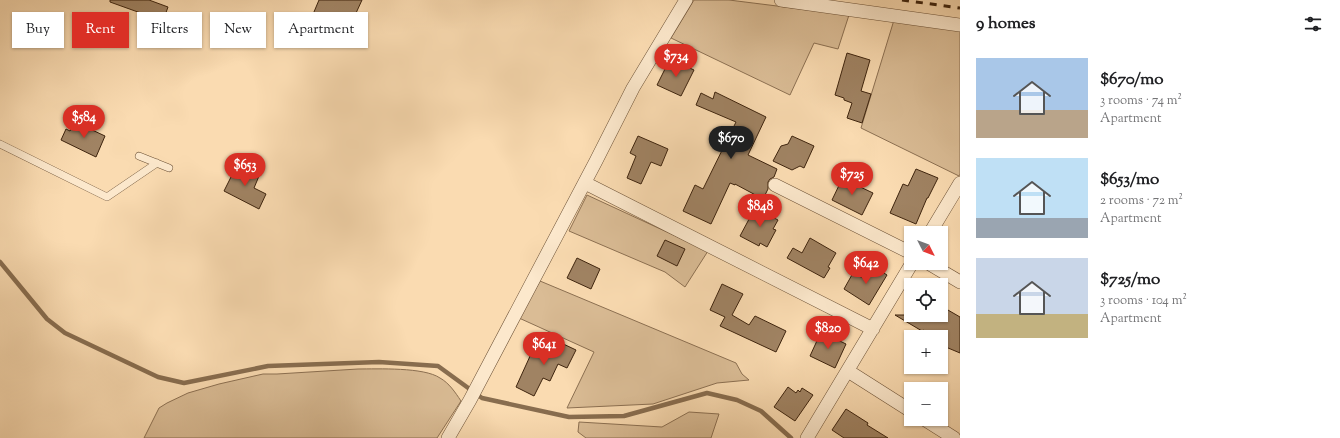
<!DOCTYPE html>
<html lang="en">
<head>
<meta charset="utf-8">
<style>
	body { margin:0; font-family:"Sorts Mill Goudy",serif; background:#f6f6f6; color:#202124; height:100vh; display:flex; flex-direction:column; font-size:15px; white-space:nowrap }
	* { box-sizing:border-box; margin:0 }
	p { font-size:13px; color:#757577 }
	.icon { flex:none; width:22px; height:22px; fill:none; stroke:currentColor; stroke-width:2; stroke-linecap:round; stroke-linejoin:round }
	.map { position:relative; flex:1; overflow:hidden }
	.side { display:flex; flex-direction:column; background:#fff; width:380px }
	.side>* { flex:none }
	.hud { position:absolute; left:12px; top:12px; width:380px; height:36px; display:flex; gap:8px }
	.needle { width:26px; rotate:132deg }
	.buttons { position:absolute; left:904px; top:226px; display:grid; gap:8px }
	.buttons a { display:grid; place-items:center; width:44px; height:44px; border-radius:0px; background:#fff; box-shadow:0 1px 3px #0004; font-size:20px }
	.price { position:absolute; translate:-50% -34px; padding:0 9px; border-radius:14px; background:#d93025; color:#fff; font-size:13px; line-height:26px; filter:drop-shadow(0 1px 2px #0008) }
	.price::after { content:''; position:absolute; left:50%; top:24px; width:12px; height:9px; margin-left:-6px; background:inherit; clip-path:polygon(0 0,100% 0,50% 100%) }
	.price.selected { background:#222; color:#fff }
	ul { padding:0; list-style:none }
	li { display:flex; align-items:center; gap:12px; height:100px; padding:0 16px }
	li span { display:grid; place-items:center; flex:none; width:112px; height:80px; border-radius:0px; color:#555 }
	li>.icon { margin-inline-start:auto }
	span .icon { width:48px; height:48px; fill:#fffc; stroke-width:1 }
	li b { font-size:17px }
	h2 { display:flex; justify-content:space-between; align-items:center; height:48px; padding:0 16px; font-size:17px }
	.chip { padding:0 14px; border-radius:0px; background:#fff; box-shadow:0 1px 3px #0004; font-size:14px; line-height:36px }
	.chip.selected { background:#d93025; color:#fff }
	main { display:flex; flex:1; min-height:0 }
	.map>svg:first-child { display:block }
</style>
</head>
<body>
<main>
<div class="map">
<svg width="960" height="438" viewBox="0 0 960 438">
	<rect width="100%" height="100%" fill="#fadbb1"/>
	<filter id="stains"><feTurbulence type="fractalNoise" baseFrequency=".005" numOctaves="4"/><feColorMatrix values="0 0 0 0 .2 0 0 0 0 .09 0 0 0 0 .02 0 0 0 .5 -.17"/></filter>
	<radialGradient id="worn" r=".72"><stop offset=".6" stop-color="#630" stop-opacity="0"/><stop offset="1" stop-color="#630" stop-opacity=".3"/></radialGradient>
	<path fill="#dabc95" stroke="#8c7052" d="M694,0H729L849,15L838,49L814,43L790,95L671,38Z
		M894,20L960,30V174L959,176L861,128Z
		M587,195L708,251L685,287L665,272L569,231Z
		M540,281L736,363L742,374L749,380L717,383L653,404L567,408L594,352L519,318Z
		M358,369C378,369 424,367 440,378C449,383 455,392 461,401L437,438H144L159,408L167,403L188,393L219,384L263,374H277Z
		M689,412L719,414L711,438H586L578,432L579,422L662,427Z"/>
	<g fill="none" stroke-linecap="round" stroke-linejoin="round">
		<path stroke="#886d4f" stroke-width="4.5" d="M0,262L47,319L65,333L158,377L184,383L268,366L379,362L438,366L482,398L569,417L624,416L707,393L737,400L761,411L791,438"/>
	</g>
	<path fill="#a08363" stroke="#3e240e" d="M110,0H149L168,7L163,21L110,2Z
		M319,0H362L351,24L346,21L335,44L321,37L326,27L311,19Z
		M847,53L870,60L861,91L871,94L862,123L847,118L852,103L844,100V98L835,95Z
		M670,59L694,70L681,96L657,85Z
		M715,92L766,117L748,155L777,169L774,177L770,179L768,182V189L763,199L735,184V185L730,183L711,224L683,211L695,185L703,189L736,122L696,105L701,93L713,99Z
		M75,122L105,136L96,157L61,140L66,129L70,131Z
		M638,136L668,149L661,166L651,162L641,184L627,178L636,156L630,153Z
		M792,136L814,146L804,168L800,166L792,170L773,161L781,146L788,144Z
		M250,163V172L259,176L254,188L266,194L259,209L224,191L237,165L243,168Z
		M916,169L938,178L928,198H927L916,224L890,213L903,184L908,186Z
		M844,175L855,180L854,184L873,193L862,215L832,200Z
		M755,208L778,220L773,229L776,230L767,247L760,243L759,246L740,236Z
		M810,238L836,253L828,267L830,268L824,278L787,258L793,248L802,253Z
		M665,240L685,249L677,266L657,256Z
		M577,258L600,269L591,289L567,278Z
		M871,265L887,275L869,305L844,289L853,273L863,278Z
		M722,284L743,294L732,315L749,325L755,316L786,331L776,352L720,326L725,317L710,310Z
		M941,306L960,317V353L941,345V337H936L923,330L922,331L895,315H941Z
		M821,332L846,344L835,368L810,356Z
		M557,341L576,350L567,368L558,364L550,381L543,378L534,396L516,387L536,343L553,351Z
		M788,387L796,393L798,390L800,392L802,388L813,395L795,421L774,407Z
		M846,409L868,423L867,425L888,438H844L832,430Z"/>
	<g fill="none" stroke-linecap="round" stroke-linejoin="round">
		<defs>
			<path id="lane" d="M0,144L107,197L157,163
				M139,156L169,168"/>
			<path id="street" d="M781,0L960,25
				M585,183L873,329
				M775,185L911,253
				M930,233L960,183
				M928,263L960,282
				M848,371L911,411
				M924,419L954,438
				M448,438L470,400L596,161L633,88L686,0
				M807,438L912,263"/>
		</defs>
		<use href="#lane" stroke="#6d5237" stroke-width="8"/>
		<use href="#street" stroke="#6d5237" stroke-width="14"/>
		<use href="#lane" stroke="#fce8cc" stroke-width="7"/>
		<use href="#street" stroke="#fce8cc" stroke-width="13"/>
		<path stroke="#3e240e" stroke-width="3" stroke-dasharray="7 7" stroke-linecap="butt" d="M902,0L960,8"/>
	</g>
	<rect width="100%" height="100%" filter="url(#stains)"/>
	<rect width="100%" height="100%" fill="url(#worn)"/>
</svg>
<div class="buttons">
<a><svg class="needle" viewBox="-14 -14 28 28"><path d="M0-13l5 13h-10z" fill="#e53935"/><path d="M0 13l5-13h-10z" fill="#757577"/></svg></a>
<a><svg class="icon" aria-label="locate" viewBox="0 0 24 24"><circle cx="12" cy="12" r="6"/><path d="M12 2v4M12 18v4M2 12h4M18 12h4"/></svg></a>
<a>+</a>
<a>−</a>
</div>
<b class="price" style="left:676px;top:78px">$734</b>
<b class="price" style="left:84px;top:139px">$584</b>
<b class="price selected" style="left:731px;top:160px">$670</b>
<b class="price" style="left:245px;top:187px">$653</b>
<b class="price" style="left:852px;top:196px">$725</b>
<b class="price" style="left:760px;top:228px">$848</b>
<b class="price" style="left:866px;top:285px">$642</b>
<b class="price" style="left:828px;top:350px">$820</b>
<b class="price" style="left:544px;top:366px">$641</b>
<div class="hud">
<a class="chip">Buy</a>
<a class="chip selected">Rent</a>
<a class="chip">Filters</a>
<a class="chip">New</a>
<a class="chip">Apartment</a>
</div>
</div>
<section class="side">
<h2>9 homes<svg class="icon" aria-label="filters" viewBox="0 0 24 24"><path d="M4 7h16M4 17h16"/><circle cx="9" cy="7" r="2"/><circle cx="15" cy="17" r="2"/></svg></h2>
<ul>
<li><span style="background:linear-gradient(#a9c7e8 65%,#b9a48a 0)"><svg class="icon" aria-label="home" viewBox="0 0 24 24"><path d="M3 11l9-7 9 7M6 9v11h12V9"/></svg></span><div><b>$670/mo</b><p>3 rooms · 74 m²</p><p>Apartment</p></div></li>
<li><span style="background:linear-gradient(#bfe0f5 75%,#9aa5b1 0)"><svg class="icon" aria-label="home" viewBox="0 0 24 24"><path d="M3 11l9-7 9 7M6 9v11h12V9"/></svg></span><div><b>$653/mo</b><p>2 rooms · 72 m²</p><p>Apartment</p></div></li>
<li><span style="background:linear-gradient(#c9d6e8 70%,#c2b280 0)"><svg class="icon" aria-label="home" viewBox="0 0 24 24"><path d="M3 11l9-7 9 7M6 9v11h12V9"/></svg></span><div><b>$725/mo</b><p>3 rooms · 104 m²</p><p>Apartment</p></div></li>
</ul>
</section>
</main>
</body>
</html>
